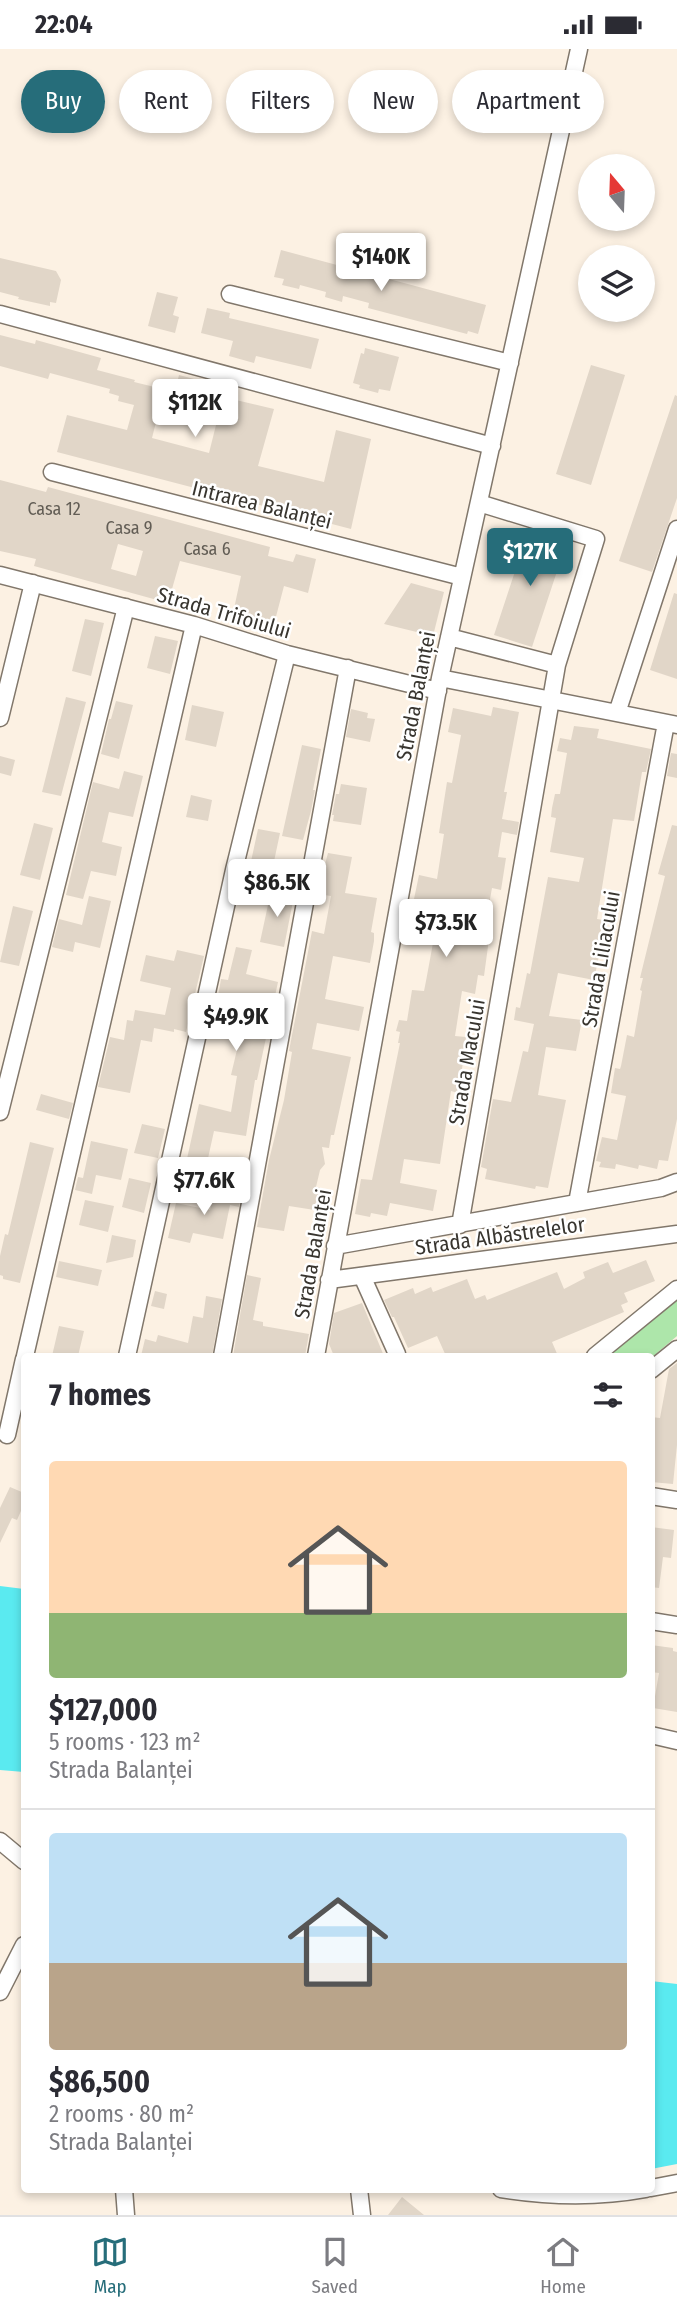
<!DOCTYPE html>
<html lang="en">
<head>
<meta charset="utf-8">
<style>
	body { margin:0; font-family:"Fira Sans Condensed",sans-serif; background:#f7f7f7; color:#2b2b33; height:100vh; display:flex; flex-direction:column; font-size:26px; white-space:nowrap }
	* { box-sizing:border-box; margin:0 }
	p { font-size:23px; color:#7c7c81 }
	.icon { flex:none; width:38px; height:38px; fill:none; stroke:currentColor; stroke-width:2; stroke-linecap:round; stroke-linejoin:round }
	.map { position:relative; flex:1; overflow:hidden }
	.side { position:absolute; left:21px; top:1304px; width:634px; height:840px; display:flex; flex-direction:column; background:#fff; border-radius:7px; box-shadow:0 4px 10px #0003 }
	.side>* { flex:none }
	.guide { position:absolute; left:21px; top:21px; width:635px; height:63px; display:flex; gap:14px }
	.needle { width:46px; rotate:341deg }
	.controls { position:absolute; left:578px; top:105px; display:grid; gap:14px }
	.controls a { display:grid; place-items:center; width:77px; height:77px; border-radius:50%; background:#fff; box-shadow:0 4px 10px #0003; font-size:35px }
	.price { position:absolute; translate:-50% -60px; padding:0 16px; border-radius:7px; background:#fff; color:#222; font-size:23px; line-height:46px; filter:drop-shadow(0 2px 4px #0008) }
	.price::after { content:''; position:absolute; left:50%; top:42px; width:21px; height:16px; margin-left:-10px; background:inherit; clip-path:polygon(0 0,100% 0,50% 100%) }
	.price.on { background:#266d7a; color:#fff }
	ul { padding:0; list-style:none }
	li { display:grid; align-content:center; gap:14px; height:371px; padding:0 28px }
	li+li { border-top:2px solid #e1e1e2 }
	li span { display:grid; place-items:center; height:217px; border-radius:7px; color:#555 }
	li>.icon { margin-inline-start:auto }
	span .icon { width:126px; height:126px; fill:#fffc; stroke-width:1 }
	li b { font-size:30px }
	h2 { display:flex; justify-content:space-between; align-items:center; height:84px; padding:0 28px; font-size:30px }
	.chip { padding:0 24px; border-radius:32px; background:#fff; box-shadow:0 4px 10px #0003; font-size:24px; line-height:63px }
	.chip.on { background:#266d7a; color:#fff }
	.status { display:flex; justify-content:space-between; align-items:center; height:49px; padding:0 35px; background:#fff; direction:ltr }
	.status svg { height:19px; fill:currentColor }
	.dock { display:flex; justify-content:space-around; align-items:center; height:98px; border-top:2px solid #e1e1e2; background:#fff; font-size:19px; color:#7c7c81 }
	.dock a { display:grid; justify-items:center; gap:4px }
	.dock .on { color:#266d7a }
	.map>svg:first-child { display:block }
</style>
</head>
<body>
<div class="status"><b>22:04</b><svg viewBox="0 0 49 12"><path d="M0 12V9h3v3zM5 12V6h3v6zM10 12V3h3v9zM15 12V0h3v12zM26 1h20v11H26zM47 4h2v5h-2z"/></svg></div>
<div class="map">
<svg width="677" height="2166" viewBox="0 0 677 2166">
	<rect width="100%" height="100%" fill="#fcf1e3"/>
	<path fill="#ade6aa" d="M677,1251V1287L651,1309L609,1307Z"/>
	<path fill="#5aeaf0" d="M0,1537L24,1540V1723L0,1721Z
		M651,1932L677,1935V2115L651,2120Z"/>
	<path fill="#e1d6c8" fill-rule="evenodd" d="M281,201L486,256L478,285L468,282L467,285L368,259L369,254L343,247L342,253L325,248L326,243L300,236L299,240L282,236L284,230L274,228Z
		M0,209L56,222L61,231L56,254L50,253V257L18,250L19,248L0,243Z
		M157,243L178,248L173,266L179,268L175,284L148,277Z
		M207,259L230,264L229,269L319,290L311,320L256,307L254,314L229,307L233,292L201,284Z
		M0,286L35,295L36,291L101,309L97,321L135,331L134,333L175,343L179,326L205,333L202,343L274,360L258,417L324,433L336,381L371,390L351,480L57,403L67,366L127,381L134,356L118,352L119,347L109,344L110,340L50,324L48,330L0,317ZM159,361L216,376L209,404L152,389Z
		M365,299L399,308L390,342L379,340L378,344L359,339L360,336L353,334L361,304L364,305Z
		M591,316L625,326L591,436L556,425Z
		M675,346L677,347V449L652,523L619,512Z
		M0,431L46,443L48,438L270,498L268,507L293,513L296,505L316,510L308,544L284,537L273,579L232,569L241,527L180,512L168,554L34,517L36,510L0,502ZM118,495L143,502L136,527L111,520Z
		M529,480L567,492L532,598L494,586Z
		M411,534L444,543L433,587L384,575Z
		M674,544L677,545V630L650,621Z
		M85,570L104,574L91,627L72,622Z
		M155,587L178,592L170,625L147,619Z
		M66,648L86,653L61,747L42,743Z
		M116,652L133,656L119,710L101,705L109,670H111Z
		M192,656L224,663L216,698L185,691Z
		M493,658L519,663L504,743H507L502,770L519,773L517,786L502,783L498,808L506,809L501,841L492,839L483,889L489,890L484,927L478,926L475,945L462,942L455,987L466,988L462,1020L458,1044L451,1042L440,1115L404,1110L400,1134L437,1141L433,1162L390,1154L387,1167L371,1164L370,1168L355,1165L361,1130L372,1131L400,994H398L400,983L396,982L399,971L407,972L412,941L424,942L426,932L433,894L418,891L425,852L414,850L419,826L437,830L444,785L439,784L447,733L452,734L461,686L448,683L453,659L491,667Z
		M351,660L368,664L367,669L375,670L370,693L346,688Z
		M574,677L599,680L597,689L651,700L646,723H642L634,772L613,770L597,870L603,871L600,886L603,887L594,931L558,924L549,967L582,971L576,1002L546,998L538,1046L566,1051L548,1139L536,1137L535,1140L485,1130L487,1120L481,1118L493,1050L511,1053L523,1002L528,1003L534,975L514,971L516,958L520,959L527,924L530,925L548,828L579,833L584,809L550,803L556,769L551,768L552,759L555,745H560L567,704L557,702L560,689L571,691Z
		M302,696L321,700L313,741H315L311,762L303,791L282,787Z
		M671,704L677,705V729L667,727Z
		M0,707L15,711L11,727L0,724Z
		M124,722L143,727L133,768L109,763L102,793L122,798L116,827L91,822L83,850L66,846L93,733L119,740Z
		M341,735L367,739L361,776L333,772L334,766H332L336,745H339Z
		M191,746L212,751L208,772L186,768Z
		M34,774L53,779L40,831L20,826Z
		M672,776L677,777V1070L668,1112L659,1111L657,1120L639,1116L638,1120L616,1115L615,1120L599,1118L601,1113L596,1112L602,1088L617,1091L626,1047L611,1044L615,1019L620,1020L621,1017L627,986L634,988L642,942L640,941L643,929H640L665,827L658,825Z
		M258,780L280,784L269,836L247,831Z
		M328,804L352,808L345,844L377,849L371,883L374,884V892L370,914L333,907L325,950L364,958L359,982L317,974L312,1000L351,1008L334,1086H331L329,1099L322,1098L325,1115L320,1121L316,1138L324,1140L321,1162L289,1157L284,1182L257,1178L269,1111L284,1051L292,1003L289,1002L312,882L324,885L331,847L317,845Z
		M271,842L294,847L284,898L260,893Z
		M89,847L111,852L100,899L75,893L73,903L52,898L59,870L82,876Z
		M13,857L33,862L19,917L0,913Z
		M236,898L252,901L246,925L278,933L257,1031H255L246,1087L214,1082L205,1123L185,1119L199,1055L231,1063L237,1027L231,1026L240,988L212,982L221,930L228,931Z
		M177,901L204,907L186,983L174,980V983L154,979L152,993L141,991L130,1044L98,1038L110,988L124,991L127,971L133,972L135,961L165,966L171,939L140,932L146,906L174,912Z
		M41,1045L73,1054L69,1070L36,1061Z
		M142,1075L165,1080L158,1109L134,1104Z
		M91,1092L128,1100L121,1131L96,1126L92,1145L75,1141L78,1128L83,1129Z
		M30,1093L54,1099L20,1234L3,1230V1227L0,1226V1207L5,1185L8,1186Z
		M129,1129L151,1134L144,1164L122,1158Z
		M216,1136L242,1142L239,1158L230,1156L223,1190L193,1184L190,1194L168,1189L176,1154L210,1161Z
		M85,1151L114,1157L108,1183L79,1176Z
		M112,1186L136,1191L133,1208L106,1214Z
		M646,1211L655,1232L624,1244L628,1253L621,1256L624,1263L552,1293L558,1307H446L437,1287L408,1299L394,1268H392L384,1251L413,1239L415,1245L431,1238L433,1243L467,1230L475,1250L485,1246L487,1251L557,1223L564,1240L585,1229L583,1223L608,1213L613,1224Z
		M59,1212L102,1221L98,1237L56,1228Z
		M247,1226L261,1229L253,1271L263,1273V1277L309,1285L305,1307H233Z
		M155,1242L167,1245L164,1260L151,1257Z
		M206,1247L222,1250L212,1307H141L145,1290L156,1293L158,1286L188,1294L193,1267L203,1269Z
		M362,1254L384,1307H334L329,1295L334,1264Z
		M59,1277L84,1282L78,1307H52Z
		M677,1314V1396L673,1435L651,1433V1368L660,1369L669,1320Z
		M10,1438L24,1444V1455L17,1471L12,1469L0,1494V1459Z
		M651,1478L674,1481L671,1509L663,1508L659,1539L651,1538Z
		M651,1596L673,1599V1602L677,1603V1663L653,1659L659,1624L651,1623Z
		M402,2148L424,2166H388Z"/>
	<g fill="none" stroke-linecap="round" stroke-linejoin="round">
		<defs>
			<path id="minor" d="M230,245L510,314
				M0,265L492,397
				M52,423L462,528
				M0,526L194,576L287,605L438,642
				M449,588L557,616
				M440,629L677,676
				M617,664L677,480
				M0,669L33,534
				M0,1063L126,558
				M577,1154L666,674
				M460,1176L557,616L596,490L479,454
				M335,1197L661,1139L677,1133
				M362,1227L397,1305
				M329,1231L677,1185
				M25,1307L194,576
				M127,1307L234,821L287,605
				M222,1307L348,619
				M316,1307L440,629L579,0
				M595,1307L677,1240
				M651,1321L677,1300
				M7,1386L24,1310
				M651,1447L677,1451
				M651,1572L677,1576
				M651,1686L677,1692
				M0,1792L24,1812
				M0,1943L24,1896
				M651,2139L677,2134
				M124,2140L126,2166
				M359,2140L362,2166
				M501,2140C550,2148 597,2149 646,2140"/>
		</defs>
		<use href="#minor" stroke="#81776b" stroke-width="19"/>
		<use href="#minor" stroke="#fff" stroke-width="16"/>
	</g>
	<g text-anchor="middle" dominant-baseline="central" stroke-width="5" stroke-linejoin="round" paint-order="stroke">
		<g font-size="18" fill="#625d55">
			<text x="54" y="460">Casa 12</text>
			<text x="129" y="479">Casa 9</text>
			<text x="207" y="500">Casa 6</text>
		</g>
		<g font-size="21" fill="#38352f" stroke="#fff">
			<text transform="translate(262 456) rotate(14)">Intrarea Balanței</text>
			<text transform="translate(224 564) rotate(16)">Strada Trifoiului</text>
			<text transform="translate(416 647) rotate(-79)">Strada Balanței</text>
			<text transform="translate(601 910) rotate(-80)">Strada Liliacului</text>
			<text transform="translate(467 1013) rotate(-80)">Strada Macului</text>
			<text transform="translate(500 1187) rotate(-8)">Strada Albăstrelelor</text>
			<text transform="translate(313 1205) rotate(-80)">Strada Balanței</text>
		</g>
	</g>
</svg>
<div class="controls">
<a><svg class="needle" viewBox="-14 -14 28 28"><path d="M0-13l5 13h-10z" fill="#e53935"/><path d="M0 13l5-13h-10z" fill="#7c7c81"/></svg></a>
<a><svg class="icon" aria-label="layers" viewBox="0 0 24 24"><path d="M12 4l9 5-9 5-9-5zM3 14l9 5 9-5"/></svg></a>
</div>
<b class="price" style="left:381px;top:244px">$140K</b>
<b class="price" style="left:195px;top:390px">$112K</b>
<b class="price on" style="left:530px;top:539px">$127K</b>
<b class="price" style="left:277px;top:870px">$86.5K</b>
<b class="price" style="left:446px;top:910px">$73.5K</b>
<b class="price" style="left:236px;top:1004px">$49.9K</b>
<b class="price" style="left:204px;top:1168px">$77.6K</b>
<div class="guide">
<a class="chip on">Buy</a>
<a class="chip">Rent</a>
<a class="chip">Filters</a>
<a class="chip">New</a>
<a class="chip">Apartment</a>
</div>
<section class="side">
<h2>7 homes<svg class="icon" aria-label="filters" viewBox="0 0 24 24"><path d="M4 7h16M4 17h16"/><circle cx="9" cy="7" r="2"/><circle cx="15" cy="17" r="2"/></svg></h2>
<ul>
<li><span style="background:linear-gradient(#ffd9b3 70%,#8fb573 0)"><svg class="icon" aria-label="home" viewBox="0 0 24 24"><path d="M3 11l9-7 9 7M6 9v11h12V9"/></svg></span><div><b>$127,000</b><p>5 rooms · 123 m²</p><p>Strada Balanței</p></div></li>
<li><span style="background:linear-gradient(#bfe0f5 60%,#b9a48a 0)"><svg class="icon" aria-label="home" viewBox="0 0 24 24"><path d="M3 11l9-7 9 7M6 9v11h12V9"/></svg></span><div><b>$86,500</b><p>2 rooms · 80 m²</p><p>Strada Balanței</p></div></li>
</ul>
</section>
</div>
<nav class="dock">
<a class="on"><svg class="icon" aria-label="map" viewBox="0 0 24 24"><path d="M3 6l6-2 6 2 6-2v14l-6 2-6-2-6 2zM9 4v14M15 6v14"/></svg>Map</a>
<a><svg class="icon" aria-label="saved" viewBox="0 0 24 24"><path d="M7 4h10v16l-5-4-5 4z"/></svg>Saved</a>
<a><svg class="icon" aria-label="home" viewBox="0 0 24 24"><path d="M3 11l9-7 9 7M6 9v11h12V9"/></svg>Home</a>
</nav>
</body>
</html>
